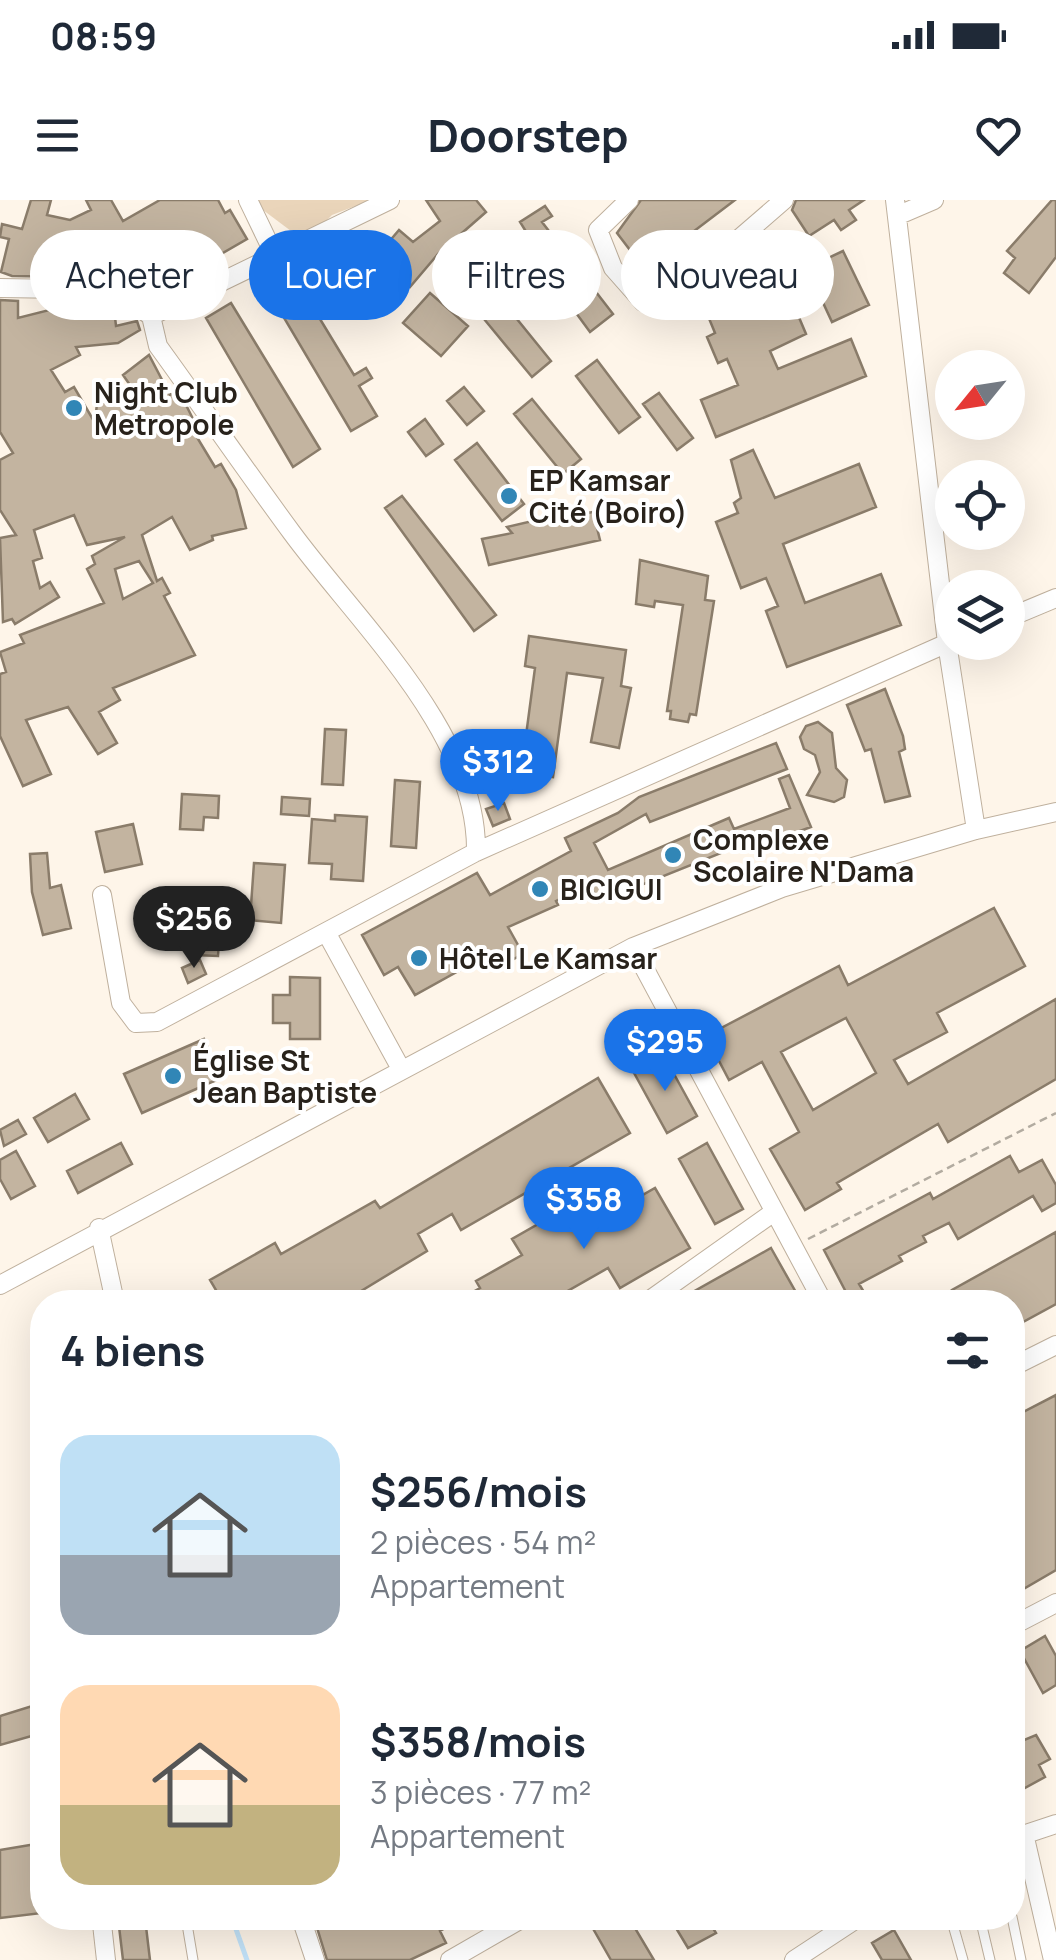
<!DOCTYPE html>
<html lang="fr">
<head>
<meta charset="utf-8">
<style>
	body { margin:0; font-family:Manrope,sans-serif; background:#f6f6f7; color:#1f2937; height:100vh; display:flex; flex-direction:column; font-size:38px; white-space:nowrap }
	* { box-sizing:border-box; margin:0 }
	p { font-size:32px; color:#747a83 }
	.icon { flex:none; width:55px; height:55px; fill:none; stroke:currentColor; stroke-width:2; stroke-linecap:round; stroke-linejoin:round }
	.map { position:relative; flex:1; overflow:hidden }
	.sheet { position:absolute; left:30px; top:1090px; width:995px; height:640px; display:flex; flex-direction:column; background:#fff; border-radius:40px; box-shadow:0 10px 40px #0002 }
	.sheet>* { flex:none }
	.top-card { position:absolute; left:30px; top:30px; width:998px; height:90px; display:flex; gap:20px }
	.needle { width:65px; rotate:240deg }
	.fabs { position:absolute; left:935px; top:150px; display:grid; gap:20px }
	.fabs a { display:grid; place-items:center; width:90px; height:90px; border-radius:50%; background:#fff; box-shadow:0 10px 40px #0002; font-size:50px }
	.price { position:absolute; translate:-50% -85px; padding:0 22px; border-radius:35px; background:#1a73e8; color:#fff; font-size:32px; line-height:65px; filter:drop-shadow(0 2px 5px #0008) }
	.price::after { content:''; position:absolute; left:50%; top:60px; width:30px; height:22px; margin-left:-15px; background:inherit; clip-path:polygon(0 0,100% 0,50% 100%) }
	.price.selected { background:#222; color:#fff }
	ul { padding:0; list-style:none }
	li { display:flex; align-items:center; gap:30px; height:250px; padding:0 30px }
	li span { display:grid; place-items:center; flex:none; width:280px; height:200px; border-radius:30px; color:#555 }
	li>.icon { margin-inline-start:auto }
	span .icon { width:120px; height:120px; fill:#fffc; stroke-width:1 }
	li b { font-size:42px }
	h2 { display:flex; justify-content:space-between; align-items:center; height:120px; padding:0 30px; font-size:42px }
	.pill { padding:0 35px; border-radius:45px; background:#fff; box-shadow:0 10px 40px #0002; font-size:35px; line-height:90px }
	.pill.selected { background:#1a73e8; color:#fff }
	.status { display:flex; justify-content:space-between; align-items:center; height:70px; padding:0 50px; background:#fff; direction:ltr }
	.status svg { height:28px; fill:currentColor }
	header { display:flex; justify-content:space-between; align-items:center; height:130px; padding:0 30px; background:#fff; font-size:45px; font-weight:700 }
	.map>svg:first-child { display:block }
</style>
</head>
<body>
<div class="status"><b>08:59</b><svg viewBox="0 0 49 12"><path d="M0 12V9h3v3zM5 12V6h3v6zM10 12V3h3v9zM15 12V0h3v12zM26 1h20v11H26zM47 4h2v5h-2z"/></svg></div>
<header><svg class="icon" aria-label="menu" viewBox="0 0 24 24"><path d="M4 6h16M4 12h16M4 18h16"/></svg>Doorstep<svg class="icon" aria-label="heart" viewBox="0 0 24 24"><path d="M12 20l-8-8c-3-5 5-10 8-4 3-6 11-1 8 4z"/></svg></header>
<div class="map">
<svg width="1056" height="1760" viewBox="0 0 1056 1760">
	<rect width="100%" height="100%" fill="#fef5e9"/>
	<path fill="#ead5ba" d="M238,0H371L332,15L316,31L299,37L259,7L248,12Z"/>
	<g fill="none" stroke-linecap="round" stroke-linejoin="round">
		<path stroke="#c2e2f8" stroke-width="5" d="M232,1718L247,1760"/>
	</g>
	<path fill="#c3b4a0" stroke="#8a7c6a" stroke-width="2.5" fill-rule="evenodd" d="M31,0H51L47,15L70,20L91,10L86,0H111L123,21L160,0H218L225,13L230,10L247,39L209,61L197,36L160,57L170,75L139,92L108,43L110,65L96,73L79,40L72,77L12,76L1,72L9,39L0,37L2,24L22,29Z
		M426,0H476L486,12L438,54L410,87L376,57L399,30L413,42L440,21Z
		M641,0H735L652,63L645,53L639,58L633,54L617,33Z
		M796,0H864L849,10L856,20L841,30L834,20L809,36L792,10Z
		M1052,0H1056V57L1029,93L1004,73L1015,58L1007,51Z
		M545,6L552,16L542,22L613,114L590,132L524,42L530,38L520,22Z
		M843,51L869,105L832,122L807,68Z
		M289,68L354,175L366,168L372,178L359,186L377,216L351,231L264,84Z
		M784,82L806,134L770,151L778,169L851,139L866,176L716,237L701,200L738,185L727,159L718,163L707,137L715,133L708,116L731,107L726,96L743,90L746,98Z
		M430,93L468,126L441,156L403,123Z
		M0,100L18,101V118L65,106V110L107,107L114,108L116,126L137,121L140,130L118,143L76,147L80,155L51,170L65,192L74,187L95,223L98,193L139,198L123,175L149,155L170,195L175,193L187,207L197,227L192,229L215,267L221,264L236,290L246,328L212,336L213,340L190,350L172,317L142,335L157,381L162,378L170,393L164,396L195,455L113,488L120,500L99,512L117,543L98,554L68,507L26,520L51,574L23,586L0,536V474L6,472L0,452L24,443L20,435L104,403L87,369L95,364L92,356L125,337L87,345L74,315L34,330L42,358L33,361L40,388L50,382L59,397L15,424L12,419L3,422L0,338L16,335L0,310V260L13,253L0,232ZM139,361L153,383L123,399L115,369Z
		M231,103L320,249L293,267L206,118Z
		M504,103L551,161L532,177L484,119Z
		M597,160L640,217L619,233L576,176Z
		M464,187L484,211L467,225L447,201Z
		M659,193L693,238L677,250L643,204Z
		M532,199L581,259L563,274L514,214Z
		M425,219L443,244L426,256L408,232Z
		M477,243L524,304L502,321L455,260Z
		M753,250L775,298L859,264L876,307L783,344L805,403L881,374L901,425L787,467L766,411L778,406L766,378L741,388L716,322L738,313L734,303L741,298L731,260Z
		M402,296L496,415L474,431L385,308Z
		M571,312L572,316L593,312L600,340L489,365L482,339L512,333L507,327Z
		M640,360L708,376L705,400L714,401L696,515L690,514L688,522L670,519L671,511H667L683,405L655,401L654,407L636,404Z
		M529,436L626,450L621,486L631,488L619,548L591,542L603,478L567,473L553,577L521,573L535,468L525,466Z
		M885,489L903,536L905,549L899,552L910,596L885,602L871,549L865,551L847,505Z
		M818,522L832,533L836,568L847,580L844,597L834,602L807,595L820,572L815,555L804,549L800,537L806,526Z
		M325,529L346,530L343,585L322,584Z
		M776,543L787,569L650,622L646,614L594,643L608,670L729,618L734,629L790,608L779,579L789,575L811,627L756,647L753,640L599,702L589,684L556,701L558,705L508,727L523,754L499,767L491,753L415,795L398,767L384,775L362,735L477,673L490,695L571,651L565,638L618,613L639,597Z
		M395,580L420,582L416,648L391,646Z
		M182,594L219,596L218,618L204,617L203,630L180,629Z
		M282,597L310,599L309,616L281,614Z
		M504,603L510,619L493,626L486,609Z
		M335,615L367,617L363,681L331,679L332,664L309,663L312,619L335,621Z
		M133,624L142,664L105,672L96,632Z
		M47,653L50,688L61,685L71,728L43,735L32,692L30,654Z
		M254,663L285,665L281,723L250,720Z
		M197,692L222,694L218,756L194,755Z
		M994,708L1025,766L937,813L947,832L894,860L908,884L1056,799V879L948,942L938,924L837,983L841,989L805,1010L770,949L799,932L762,862L729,880L706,836L839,766L848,785ZM846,818L876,873L813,910L781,852Z
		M200,760L206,774L188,783L182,768Z
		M290,777L320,778V839H290V823H273V795H290Z
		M204,839L221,878L142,913L124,874Z
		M663,854L697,916L667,933L633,871Z
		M598,878L630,933L461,1030L452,1014L418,1034L427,1051L343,1102H223L210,1080L275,1043L281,1054L375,1001L380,1008Z
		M75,894L89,919L48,942L34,918Z
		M18,920L26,934L4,946L0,930Z
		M121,943L132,964L78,993L67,971Z
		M707,943L743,1009L715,1024L679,959Z
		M16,951L35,986L11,999L0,979V960Z
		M1010,956L1019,972L1042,960L1056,985V1003L1042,1011L1033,996L958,1039L949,1023L923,1036L926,1042L899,1056L902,1061L859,1084L870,1102H835L847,1094L824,1050L930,993L933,999Z
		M655,988L690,1048L653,1069L620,1088L608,1068L559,1096L563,1102H455L480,1088L476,1081L522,1055L512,1039L577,1002L590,1025Z
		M1056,1032V1104L1012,1128V1102H959L952,1090Z
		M771,1048L798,1096L785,1102H675Z
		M1012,1193L1023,1212L1056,1195V1370L1020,1391L1017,1385L1012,1388Z
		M1045,1436L1056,1456V1485L1043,1493L1020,1451Z
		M42,1503V1533L0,1545V1516Z
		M1036,1535L1050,1559L1039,1565L1045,1577L1012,1595V1545Z
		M42,1643V1713L0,1718V1650Z
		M118,1718H145L150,1760H123Z
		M314,1718H463L440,1731L446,1743L410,1760H327Z
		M604,1718H629L654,1760H611L591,1725Z
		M670,1718H707L716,1733L688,1748Z
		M894,1730L911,1760H882L872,1743Z"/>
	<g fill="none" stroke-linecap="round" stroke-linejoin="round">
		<defs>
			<path id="lane" d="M1012,1665L1025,1651
				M1012,1717L1021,1760
				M186,1718L193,1760
				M951,1718L963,1760
				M980,1718L990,1760"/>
			<path id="street" d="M248,0L274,54
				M390,0L151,116L158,146C203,208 247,272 292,333C359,424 478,534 476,652
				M629,0L598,30L613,68L643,102L667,101L784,0
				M895,0L947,443L976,630
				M899,15L934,0
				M0,88L65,89L123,96L151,116
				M1008,418L1056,398
				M102,695L121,803L136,823L157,822L476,652L952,441
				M326,732L401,869
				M633,747L823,1102
				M99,1028L115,1102
				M0,1085L633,747L782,688L976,630L1056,612
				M647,1102L774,1012
				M1012,1167L1056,1145
				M1012,1426L1056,1403
				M1014,1638L1056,1624
				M1025,1638L1053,1760
				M301,1718L315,1760
				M102,1724L106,1760
				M450,1760L523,1718
				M794,1760L858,1718"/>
		</defs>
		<use href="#lane" stroke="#bfb09d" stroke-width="11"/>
		<use href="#street" stroke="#bfb09d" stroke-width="20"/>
		<path stroke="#b2aba0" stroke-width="2.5" stroke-dasharray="8 5" stroke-linecap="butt" d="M808,1039L1056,913"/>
		<use href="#lane" stroke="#fff" stroke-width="9"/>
		<use href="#street" stroke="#fff" stroke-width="18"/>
	</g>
	<g fill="#3186b6" stroke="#fff" stroke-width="4">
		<circle cx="74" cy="208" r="10"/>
		<circle cx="509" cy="296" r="10"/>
		<circle cx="673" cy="655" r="10"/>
		<circle cx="540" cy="689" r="10"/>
		<circle cx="419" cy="758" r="10"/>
		<circle cx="173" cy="876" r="10"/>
	</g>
	<g text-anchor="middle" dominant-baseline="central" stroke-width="8" stroke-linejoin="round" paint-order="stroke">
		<g font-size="28" font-weight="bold" fill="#28221b" stroke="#fff" text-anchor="start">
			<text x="94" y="192">Night Club<tspan x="94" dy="32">Metropole</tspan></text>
			<text x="529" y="280">EP Kamsar<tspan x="529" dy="32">Cité (Boiro)</tspan></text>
			<text x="693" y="639">Complexe<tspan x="693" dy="32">Scolaire N'Dama</tspan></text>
			<text x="560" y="689">BICIGUI</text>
			<text x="439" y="758">Hôtel Le Kamsar</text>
			<text x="193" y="860">Église St<tspan x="193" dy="32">Jean Baptiste</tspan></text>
		</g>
	</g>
</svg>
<div class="fabs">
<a><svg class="needle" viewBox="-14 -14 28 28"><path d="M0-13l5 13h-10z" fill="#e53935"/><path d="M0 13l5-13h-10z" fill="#747a83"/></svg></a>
<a><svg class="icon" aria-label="locate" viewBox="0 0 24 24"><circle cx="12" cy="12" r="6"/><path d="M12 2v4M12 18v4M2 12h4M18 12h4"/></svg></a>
<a><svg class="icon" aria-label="layers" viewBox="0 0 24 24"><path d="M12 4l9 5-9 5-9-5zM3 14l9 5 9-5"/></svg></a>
</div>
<b class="price" style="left:498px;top:614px">$312</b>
<b class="price selected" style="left:194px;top:771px">$256</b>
<b class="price" style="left:665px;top:894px">$295</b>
<b class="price" style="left:584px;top:1052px">$358</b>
<div class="top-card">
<a class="pill">Acheter</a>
<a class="pill selected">Louer</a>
<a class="pill">Filtres</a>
<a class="pill">Nouveau</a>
</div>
<section class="sheet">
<h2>4 biens<svg class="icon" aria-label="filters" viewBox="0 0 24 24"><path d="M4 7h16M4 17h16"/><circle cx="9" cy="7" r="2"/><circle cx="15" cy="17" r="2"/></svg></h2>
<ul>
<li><span style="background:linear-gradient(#bfe0f5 60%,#9aa5b1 0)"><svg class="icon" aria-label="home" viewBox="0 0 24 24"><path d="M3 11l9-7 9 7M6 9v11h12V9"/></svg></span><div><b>$256/mois</b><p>2 pièces · 54 m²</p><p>Appartement</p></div></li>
<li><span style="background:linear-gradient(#ffd9b3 60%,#c2b280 0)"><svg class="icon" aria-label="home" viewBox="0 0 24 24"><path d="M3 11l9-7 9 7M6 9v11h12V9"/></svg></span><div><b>$358/mois</b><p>3 pièces · 77 m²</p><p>Appartement</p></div></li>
</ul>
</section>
</div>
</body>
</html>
